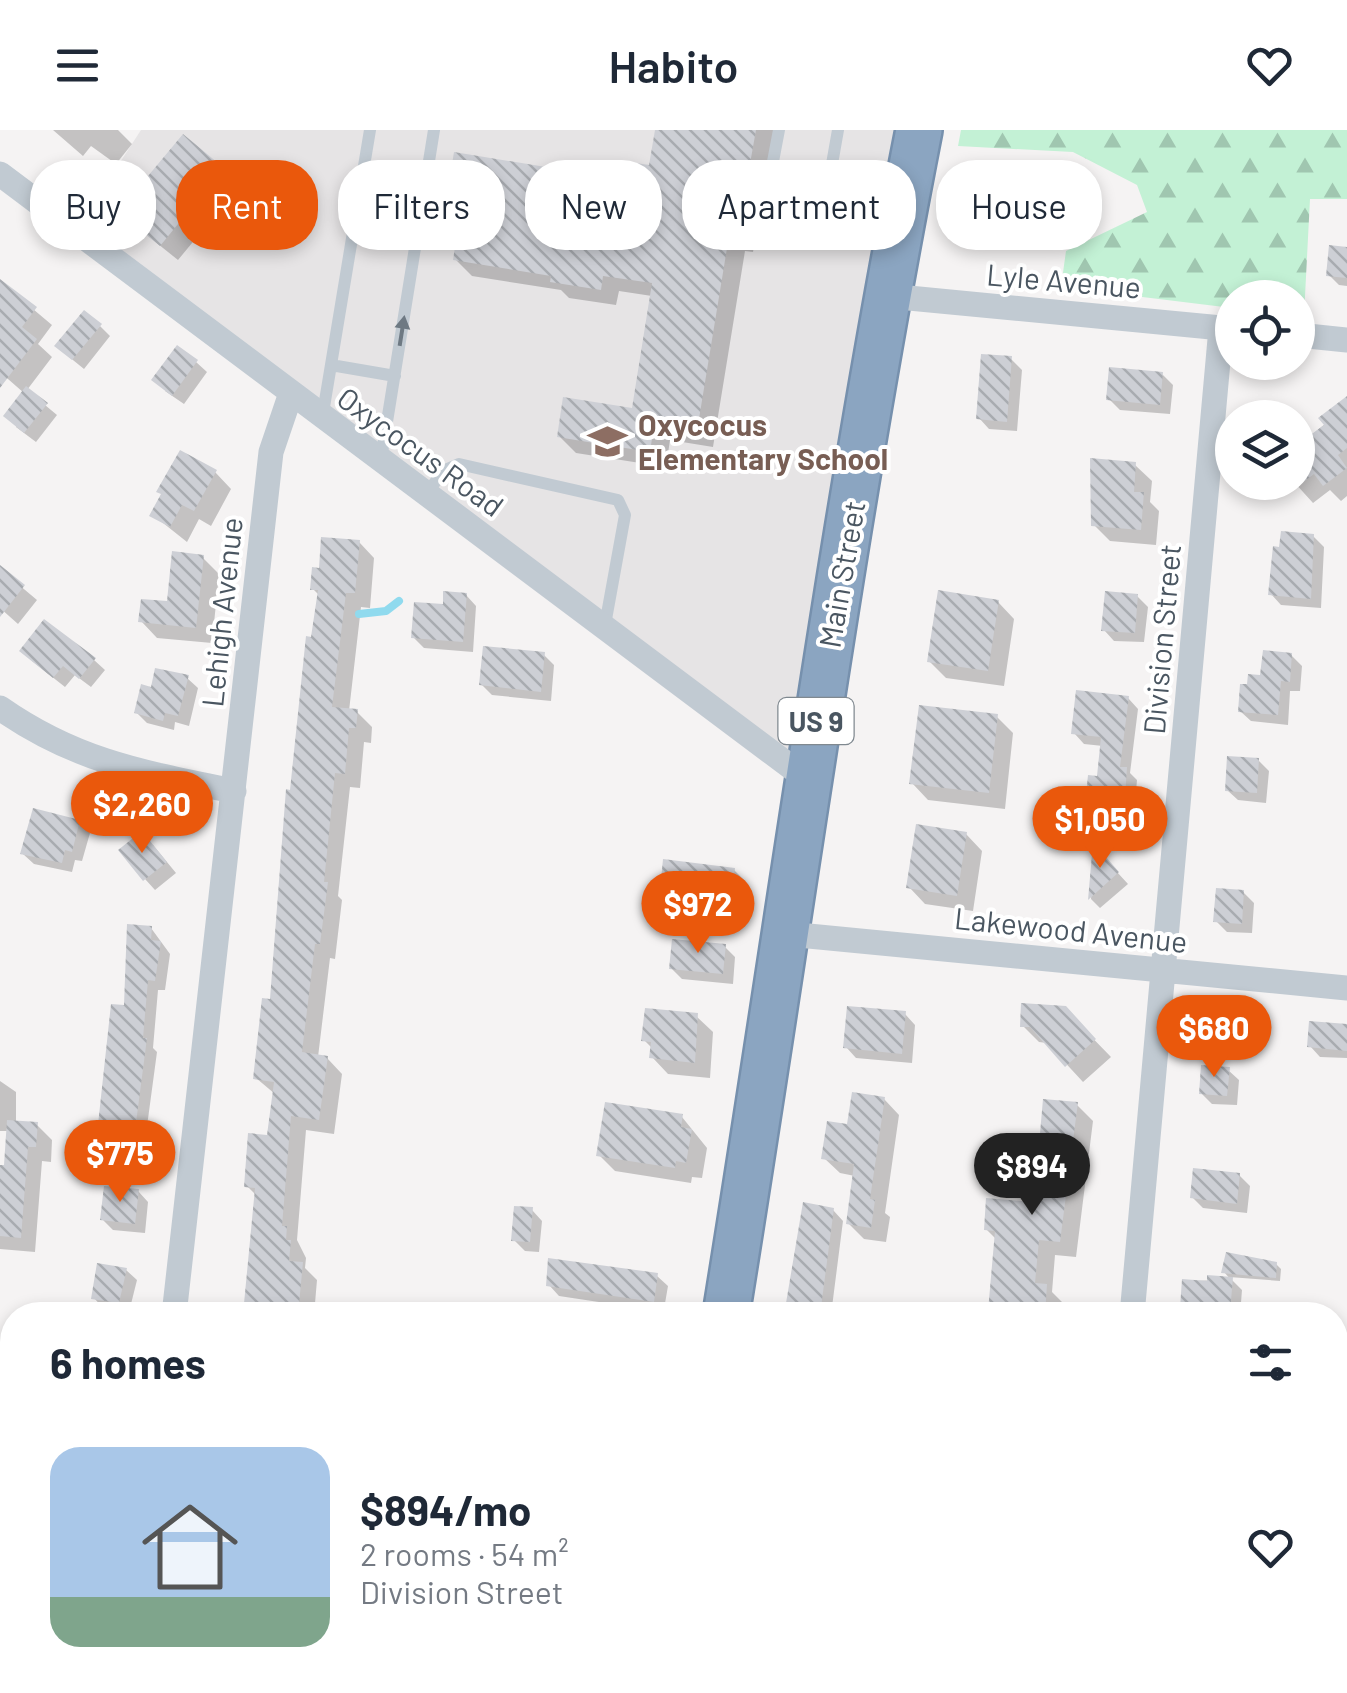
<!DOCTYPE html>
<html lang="en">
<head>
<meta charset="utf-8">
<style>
	body { margin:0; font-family:Barlow,sans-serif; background:#f2f2f3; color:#1f2937; height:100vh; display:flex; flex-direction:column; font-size:38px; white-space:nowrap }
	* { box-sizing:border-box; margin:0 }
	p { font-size:32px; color:#747a83 }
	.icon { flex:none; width:55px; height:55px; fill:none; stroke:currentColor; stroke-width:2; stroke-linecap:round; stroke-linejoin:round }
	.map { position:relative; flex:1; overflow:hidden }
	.drawer { position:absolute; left:0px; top:1172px; width:1348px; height:392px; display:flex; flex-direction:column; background:#fff; border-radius:40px 40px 0 0; box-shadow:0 5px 15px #0003 }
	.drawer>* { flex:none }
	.guide { position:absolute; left:30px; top:30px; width:1288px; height:90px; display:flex; gap:20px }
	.controls { position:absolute; left:1215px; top:150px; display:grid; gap:20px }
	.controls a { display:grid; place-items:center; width:100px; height:100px; border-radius:50%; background:#fff; box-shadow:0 5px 15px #0003; font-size:50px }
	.price { position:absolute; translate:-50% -85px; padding:0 22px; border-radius:35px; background:#ea580c; color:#fff; font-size:32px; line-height:65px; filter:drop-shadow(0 2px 5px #0008) }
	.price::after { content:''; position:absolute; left:50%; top:60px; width:30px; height:22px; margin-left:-15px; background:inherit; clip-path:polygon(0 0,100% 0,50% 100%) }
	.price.selected { background:#222; color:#fff }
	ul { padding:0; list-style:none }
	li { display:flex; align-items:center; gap:30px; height:250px; padding:0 50px }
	li span { display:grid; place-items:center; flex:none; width:280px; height:200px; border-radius:30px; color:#555 }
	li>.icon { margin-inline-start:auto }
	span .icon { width:120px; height:120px; fill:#fffc; stroke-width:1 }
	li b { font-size:42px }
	h2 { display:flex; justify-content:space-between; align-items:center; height:120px; padding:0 50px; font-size:42px }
	.tag { padding:0 35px; border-radius:40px; background:#fff; box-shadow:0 5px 15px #0003; font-size:35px; line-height:90px }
	.tag.selected { background:#ea580c; color:#fff }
	header { display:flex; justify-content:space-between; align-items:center; height:130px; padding:0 50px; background:#fff; font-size:45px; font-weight:600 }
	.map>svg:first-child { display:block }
</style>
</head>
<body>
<header><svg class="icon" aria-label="menu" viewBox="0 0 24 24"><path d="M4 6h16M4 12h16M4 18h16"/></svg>Habito<svg class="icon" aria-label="heart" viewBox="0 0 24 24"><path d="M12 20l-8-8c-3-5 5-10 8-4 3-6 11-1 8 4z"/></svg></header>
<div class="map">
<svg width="1347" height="1563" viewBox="0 0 1347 1563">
	<defs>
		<pattern id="forest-firs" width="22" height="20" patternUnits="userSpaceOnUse" patternTransform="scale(2.5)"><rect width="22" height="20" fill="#c3f1d5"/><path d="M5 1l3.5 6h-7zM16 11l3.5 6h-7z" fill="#a0c6b0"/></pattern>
		<pattern id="water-ripples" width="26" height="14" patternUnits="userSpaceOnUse" patternTransform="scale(2.5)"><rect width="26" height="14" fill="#90daee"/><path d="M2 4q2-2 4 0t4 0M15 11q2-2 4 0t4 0" fill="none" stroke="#78b4c4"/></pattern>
		<pattern id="building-back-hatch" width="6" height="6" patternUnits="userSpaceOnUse" patternTransform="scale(2.5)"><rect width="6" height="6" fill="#cdcfd5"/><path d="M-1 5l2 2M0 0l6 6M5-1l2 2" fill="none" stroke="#a8abb0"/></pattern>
	</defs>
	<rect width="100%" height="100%" fill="#f5f3f3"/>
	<path fill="#e6e4e5" d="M141,0H919L807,649L76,100Z"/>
	<path fill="url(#forest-firs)" d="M961,0H1347V69H1310L1304,186L1298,185V168H1232V178L1061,157L1066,121L1147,82L1137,55L1073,22L958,16Z"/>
	<path fill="url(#water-ripples)" d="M0,1546L12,1547V1552L116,1553L135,1563H0Z"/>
	<path fill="#0003" d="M53,0H118L132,14L116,34L91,16L83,26Z
		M657,0H775L753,122L745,121L713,317L670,310L666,337L576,323L559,306L634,281L652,166L619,161L616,175L569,168L561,160L472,146L456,130L460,102L446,88L569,44L583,57L614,62L651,38Z
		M183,8L239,56L178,130L138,98Z
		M1035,41L1046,52L1066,94L1032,110L1010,74Z
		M1347,119V156L1339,155L1329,145Z
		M8,158L52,195L38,214L52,227L27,260L57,285L36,312L16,297L24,263L0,242V168Z
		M100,196L110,206L84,239L68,226Z
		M1011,229L1022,240L1017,301L989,299L979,288Z
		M196,232L207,242L184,274L165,261Z
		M1162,244L1173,255L1170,284L1120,280L1109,269Z
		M1347,275V366L1341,371L1330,360L1313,373L1294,352L1298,317Z
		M1093,331L1135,335L1152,351L1150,372L1159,381L1156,415L1110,411L1094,395Z
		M215,342L231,359L211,396L199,389L187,412L153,385Z
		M1313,406L1324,417L1321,478L1281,475L1271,464Z
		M359,412L374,428L370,478L361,477L349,581L357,582L372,597L371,613L364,612L360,658L350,657L338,766L342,770L335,829L330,828L318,927L327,928L342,944L334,1004L306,1000L297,1110L306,1128L305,1138L317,1150L314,1185H248L257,1066L247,1056L269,1007L275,964L256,948L272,872L292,663L320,466L313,459L321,440Z
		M202,427L219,444L212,513L157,508L141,491L169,474Z
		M0,439L37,470L18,494L0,478Z
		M466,465L476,476L473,522L424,518L414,508L445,477Z
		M1137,466L1148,477L1144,512L1114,511L1104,500Z
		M998,472L1014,489L1004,556L946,548L929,531Z
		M544,525L554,535L551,571L492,565L481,554Z
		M1291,525L1302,536L1300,561H1290L1288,595L1251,591L1240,581L1263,547Z
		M94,530L105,540L91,557L75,545L65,557L32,531Z
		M187,548L198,558L189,596L175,592L174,600L147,593L136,582L153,560Z
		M1128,568L1138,579L1130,643L1137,650L1132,707L1108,706L1097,695L1098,684L1088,674L1100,649L1103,616L1084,614L1074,603Z
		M997,587L1013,603L1005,679L928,670L912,653Z
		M1258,630L1269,641L1266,673L1238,670L1227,660Z
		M79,692L90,703L82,731L75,730L72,742L34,734L23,724Z
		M966,704L982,721L973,781L925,774L909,757Z
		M153,715L176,743L155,760L145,749Z
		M1095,718L1128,754L1100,778L1091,769Z
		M734,740L745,751L742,777L696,773L686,760L674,759L663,749Z
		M1243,762L1254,773L1252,803L1227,802L1216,791Z
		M151,798L170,824L165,860H158L153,918L157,922L143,1026L110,1023L99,1012L126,878Z
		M725,817L735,827L733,854L682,849L671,838Z
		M905,884L915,895L912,933L856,928L846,917Z
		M696,886L713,902L710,948L668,944L652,927L653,919L644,910Z
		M1076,891L1111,927L1083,952L1047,913L1039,912L1023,896Z
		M1347,897V928L1320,927L1310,916Z
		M1228,940L1239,950L1237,975L1212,974L1201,963Z
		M0,951L16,962V993L37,995L52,1010L51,1032L42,1031L35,1122L0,1119V1037L6,1038L9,1001H0Z
		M884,969L899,985L885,1083L890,1087L886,1112L864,1109L848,1093L855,1046L840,1043L824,1028Z
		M1077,975L1093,991L1076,1127L1055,1125L1052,1162L1063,1173L1062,1185H996L991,1180L997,1110L986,1099L1036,1075Z
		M682,987L707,1018L702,1048L692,1047L691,1053L615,1041L599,1025Z
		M1239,1045L1250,1056L1247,1083L1203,1078L1192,1067Z
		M138,1061L148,1072L145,1103L113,1100L103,1090Z
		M532,1080L542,1091L539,1122L525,1121L514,1110Z
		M833,1080L843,1091L831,1185H789Z
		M1276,1134L1281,1139L1280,1151L1229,1147L1242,1160L1240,1185H1191L1183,1177L1185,1151L1231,1150L1224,1142Z
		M126,1140L137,1150L129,1182L104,1179L94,1168Z
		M657,1146L668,1156L663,1185H630L632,1177L559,1166L549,1155Z
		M0,1285L12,1297L0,1312Z"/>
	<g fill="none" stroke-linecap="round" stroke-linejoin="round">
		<path stroke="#90daee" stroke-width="8" d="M359,484L386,481L399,471"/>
	</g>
	<path fill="url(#building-back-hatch)" d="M655,0H756L737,107L729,106L697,301L654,295L650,322L557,307L563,267L632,278L652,153L603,146L601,160L550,152L551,146L453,130L459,91L443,88L454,22L570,41L568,52L612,59L617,30L649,35Z
		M183,4L224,38L160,116L118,82Z
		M1036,38L1057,83L1020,101L1004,53Z
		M1329,115L1347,117V148L1326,146Z
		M0,149L37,177L22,197L37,209L0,258Z
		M84,180L102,194L72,230L54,216Z
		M177,215L198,230L172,266L151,250Z
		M981,224L1012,226L1007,292L976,289Z
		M1109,237L1163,242L1160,275L1106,270Z
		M26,256L48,273L24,303L3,286Z
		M1347,266V318L1338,325L1347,338L1323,356L1314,344L1298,356V314L1324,295L1318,288Z
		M180,320L217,340L194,381L182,375L170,397L149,386L161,364L156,362Z
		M1090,328L1136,332L1134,362H1144L1141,400L1091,396Z
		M1281,401L1314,404L1311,469L1268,465L1273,416L1279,417Z
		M321,407L360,410L355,463H346L332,577L358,579L356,598H349L345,644L335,643L324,752H328L320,814H315L302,922L328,926L319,990L291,986L282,1096H287L286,1110H291L289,1131L303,1132L298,1185H259L243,1184L255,1058L244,1057L248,1003L267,1005L274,952L253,949L262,868L270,869L286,659L290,660L306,506L311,507L318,460H310L312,437L319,438Z
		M172,421L204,425L196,498L138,492L141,469L167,471Z
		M0,435L25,455L0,487Z
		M938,460L999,470L988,541L927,532Z
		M443,461L467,463L463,512L411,508L414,472L443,474Z
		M1105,461L1138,464L1135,503L1101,501Z
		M44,489L96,528L79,549L63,536L53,548L19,521Z
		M483,516L545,522L541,562L479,555Z
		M1263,520L1292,523L1290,552L1281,551L1278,585L1238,582L1240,554H1247L1248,544L1260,545Z
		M155,538L189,545L178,586L165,583L163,591L134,583L141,554L151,557Z
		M1076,560L1129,566L1120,637H1127L1123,698L1095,696L1096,676L1085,675L1088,645L1097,646L1101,607L1071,604Z
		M919,575L998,584L989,663L909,654Z
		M1227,626L1259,628L1257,663L1225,661Z
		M33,678L80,690L72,722L65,720L62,733L20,724Z
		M916,694L967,702L957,766L906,758Z
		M142,701L167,732L143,751L118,720Z
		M1093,712L1119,742L1088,770Z
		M663,729L735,738L732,768L683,763L684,752L661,750Z
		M1216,758L1244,760L1242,794L1213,792Z
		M127,794L152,796L151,810L161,811L155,851L148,850L143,908H147L133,1016L96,1013L111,874L124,875Z
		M672,809L726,814L723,844L669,839Z
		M1021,873L1066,876L1096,909L1065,937L1030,897H1020Z
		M847,876L906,881L902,924L843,918Z
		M645,878L698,883L695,933L649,928L651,912L641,911Z
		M1309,891L1347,894V921L1307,917Z
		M1201,935L1230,937L1227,966L1199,964Z
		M852,962L885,967L870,1069L875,1070L871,1098L846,1094L854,1034L821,1029L827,991L847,994Z
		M1043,969L1078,972L1060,1112L1039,1110L1035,1153L1047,1154L1045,1185L988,1181L995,1101L984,1100L986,1068L1034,1072Z
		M605,972L683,984L681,997L692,999L686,1033L676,1031L675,1038L596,1026Z
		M7,990L38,992L36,1017H28L21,1108L0,1106V1035H4Z
		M1193,1038L1240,1043L1237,1074L1190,1068Z
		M104,1056L139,1059L135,1094L100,1090Z
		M803,1072L834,1078L820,1185H784Z
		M514,1076L533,1077L530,1112L511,1111Z
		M1226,1122L1277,1132L1276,1148L1221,1143Z
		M548,1128L658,1143L654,1172L546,1156Z
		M97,1133L127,1138L119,1173L91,1169Z
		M1207,1145L1233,1147L1230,1182L1180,1178L1182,1149L1207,1151Z"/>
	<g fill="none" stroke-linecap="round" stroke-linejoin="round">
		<defs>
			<path id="highway" d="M726,1185C790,790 842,393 919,0
				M665,1563L667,1552"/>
		</defs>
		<use href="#highway" stroke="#7690ad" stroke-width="50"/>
		<path stroke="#c1cad2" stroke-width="12" d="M779,0L771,42L781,60L897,79
			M826,68L838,0
			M331,235L395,246
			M322,289L370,0
			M381,329L434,0
			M426,365L443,341L459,334L618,370L625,385L605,495"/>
		<path stroke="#c1cad2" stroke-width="25" d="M0,44L807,649
			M888,166L1232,199
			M1298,205L1347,210
			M0,578C77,632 145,643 234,661
			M788,804L1347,858
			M174,1185L271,322L290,266
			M1132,1185L1221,198
			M0,1404L12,1411
			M288,1552L328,1563
			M1099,1563L1100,1552"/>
		<use href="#highway" stroke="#8ba5c1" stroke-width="45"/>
	</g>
	<defs><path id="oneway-solid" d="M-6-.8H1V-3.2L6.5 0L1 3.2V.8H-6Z" transform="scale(2.5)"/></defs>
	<use fill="#6e7983" href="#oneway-solid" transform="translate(402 201) rotate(-81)"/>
	<defs>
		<symbol id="school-bare" viewBox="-9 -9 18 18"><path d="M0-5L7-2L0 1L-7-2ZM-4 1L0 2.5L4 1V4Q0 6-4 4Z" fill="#8d6e63" stroke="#fff" stroke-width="2.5" paint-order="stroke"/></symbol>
	</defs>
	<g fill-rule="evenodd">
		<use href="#school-bare" x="580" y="284" width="55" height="55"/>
	</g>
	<g text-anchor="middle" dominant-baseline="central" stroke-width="8" stroke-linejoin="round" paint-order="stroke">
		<rect fill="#fff" stroke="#808990" stroke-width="2.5" x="778.5" y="568" width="75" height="46" rx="8"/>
		<g font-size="28" font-weight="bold" fill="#4a5661">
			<text x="816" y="591">US 9</text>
		</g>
		<g font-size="30" fill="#4a5661" stroke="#fff">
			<text transform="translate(1064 150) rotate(5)">Lyle Avenue</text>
			<text transform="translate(421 321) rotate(36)">Oxycocus Road</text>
			<text transform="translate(841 444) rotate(-80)">Main Street</text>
			<text transform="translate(221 482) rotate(-84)">Lehigh Avenue</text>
			<text transform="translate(1161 509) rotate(-85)">Division Street</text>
			<text transform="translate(1071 799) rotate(6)">Lakewood Avenue</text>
		</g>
		<g font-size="30" font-weight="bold" fill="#785e54" stroke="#fff" text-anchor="start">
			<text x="638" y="294">Oxycocus<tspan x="638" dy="34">Elementary School</tspan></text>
		</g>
	</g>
</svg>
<div class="controls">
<a><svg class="icon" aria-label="locate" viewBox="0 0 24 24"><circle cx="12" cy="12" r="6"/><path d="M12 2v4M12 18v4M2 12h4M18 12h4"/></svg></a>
<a><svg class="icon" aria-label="layers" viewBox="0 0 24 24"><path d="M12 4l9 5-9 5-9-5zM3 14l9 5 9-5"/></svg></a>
</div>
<b class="price" style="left:142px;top:726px">$2,260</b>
<b class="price" style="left:1100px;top:741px">$1,050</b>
<b class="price" style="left:698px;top:826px">$972</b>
<b class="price" style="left:1214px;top:950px">$680</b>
<b class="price" style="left:120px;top:1075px">$775</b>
<b class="price selected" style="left:1032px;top:1088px">$894</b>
<div class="guide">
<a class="tag">Buy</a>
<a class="tag selected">Rent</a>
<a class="tag">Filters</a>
<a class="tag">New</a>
<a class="tag">Apartment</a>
<a class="tag">House</a>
</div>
<section class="drawer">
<h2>6 homes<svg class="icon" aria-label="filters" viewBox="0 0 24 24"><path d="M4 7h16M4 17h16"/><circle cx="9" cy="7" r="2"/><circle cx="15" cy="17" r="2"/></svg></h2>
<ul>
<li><span style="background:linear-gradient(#a9c7e8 75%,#7fa58c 0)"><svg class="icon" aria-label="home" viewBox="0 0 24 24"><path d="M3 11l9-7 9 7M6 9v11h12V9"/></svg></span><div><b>$894/mo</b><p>2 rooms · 54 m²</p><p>Division Street</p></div><svg class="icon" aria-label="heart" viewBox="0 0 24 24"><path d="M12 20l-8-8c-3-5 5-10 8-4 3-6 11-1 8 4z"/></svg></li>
</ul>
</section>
</div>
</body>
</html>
